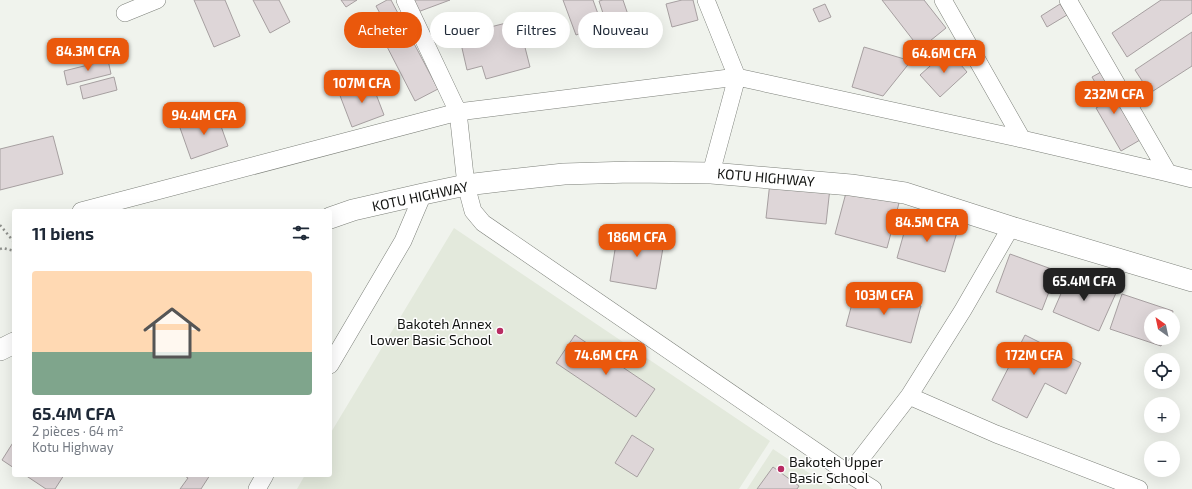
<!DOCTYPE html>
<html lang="fr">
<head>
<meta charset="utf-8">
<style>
	body { margin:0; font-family:"Exo 2",sans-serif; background:#f2f2f3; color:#1f2937; height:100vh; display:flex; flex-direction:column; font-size:15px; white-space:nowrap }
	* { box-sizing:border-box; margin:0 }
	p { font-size:13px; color:#747a83 }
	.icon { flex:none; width:22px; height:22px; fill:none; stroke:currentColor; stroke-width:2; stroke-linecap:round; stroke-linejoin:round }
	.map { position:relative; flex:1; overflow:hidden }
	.sheet { position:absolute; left:12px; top:209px; width:320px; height:268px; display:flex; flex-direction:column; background:#fff; border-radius:4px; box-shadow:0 4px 16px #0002 }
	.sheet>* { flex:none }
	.top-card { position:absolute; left:344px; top:12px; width:380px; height:36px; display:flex; gap:8px }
	.needle { width:26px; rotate:327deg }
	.tools { position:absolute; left:1144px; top:309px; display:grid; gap:8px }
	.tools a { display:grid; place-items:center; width:36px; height:36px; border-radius:50%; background:#fff; box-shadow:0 4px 16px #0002; font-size:20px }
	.price { position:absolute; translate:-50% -34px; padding:0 9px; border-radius:8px; background:#ea580c; color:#fff; font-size:13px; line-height:26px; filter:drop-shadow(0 1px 2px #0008) }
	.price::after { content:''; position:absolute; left:50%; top:24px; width:12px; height:9px; margin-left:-6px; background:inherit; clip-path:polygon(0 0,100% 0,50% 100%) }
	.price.selected { background:#222; color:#fff }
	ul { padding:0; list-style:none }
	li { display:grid; align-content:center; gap:8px; height:212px; padding:0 20px }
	li span { display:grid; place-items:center; height:124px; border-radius:4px; color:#555 }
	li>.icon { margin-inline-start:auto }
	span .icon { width:72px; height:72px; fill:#fffc; stroke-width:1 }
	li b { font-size:17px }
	h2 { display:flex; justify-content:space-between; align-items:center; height:48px; padding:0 20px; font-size:17px }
	.tag { padding:0 14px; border-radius:18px; background:#fff; box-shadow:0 4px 16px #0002; font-size:14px; line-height:36px }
	.tag.selected { background:#ea580c; color:#fff }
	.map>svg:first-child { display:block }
</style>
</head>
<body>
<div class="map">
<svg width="1192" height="489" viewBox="0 0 1192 489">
	<rect width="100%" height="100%" fill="#f0f3ed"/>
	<path fill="#e3e9dc" d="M454,228L770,441L739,489H297L305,475H330V434Z
		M773,449L833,489H747Z"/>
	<path fill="#ded6d8" stroke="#a69fa0" d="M194,0H225L240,36L214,47Z
		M253,0H279L290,22L270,33Z
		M341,0H357L346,7Z
		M387,0H391L438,89L415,101L382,37L390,32L376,6Z
		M410,0H450L415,13Z
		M563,0H593L602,25L576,35Z
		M603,0H623L639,47L613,44L599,1Z
		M682,0H693L698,20L672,27L666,4Z
		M882,0H924L946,28L920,49Z
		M1161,0H1192V13L1127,57L1112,33Z
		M825,4L831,17L819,22L813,9Z
		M1060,4L1067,15L1047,27L1041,16Z
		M652,18L657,38L640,42L635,23Z
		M518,20L530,67L486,79L482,66L467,70L459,35Z
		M1192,32V66L1150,93L1135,70Z
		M864,47L911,61L883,96L852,87Z
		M948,50L967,72L940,97L920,75Z
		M108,60L111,74L67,85L64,71Z
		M1101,72L1140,140L1121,151L1096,108L1108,101L1102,91L1094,96L1089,88L1096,84L1092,77Z
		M114,77L117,90L83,99L80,86Z
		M371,81L384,115L352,127L339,93Z
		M216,112L228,146L191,159L179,125Z
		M53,136L63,174L0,190V149Z
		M770,182L830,188L826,224L766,218Z
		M847,189L899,203L887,248L835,234Z
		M909,215L958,229L945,272L897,258Z
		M644,225L664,242L656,289L610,281L618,231L626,232Z
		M1010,254L1057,271L1042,310L996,292Z
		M1070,273L1116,293L1099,331L1053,312Z
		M856,289L921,306L911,343L846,326Z
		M1122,294L1173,311L1172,316H1151V338H1164L1161,346L1110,329Z
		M575,335L655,389L636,417L556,363Z
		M1025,335L1081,363L1066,394L1045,383L1027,418L992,400Z
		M632,435L654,449L637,477L615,463Z
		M14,441V468L2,460Z
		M773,467L799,486L797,489H757Z
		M25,475H64L55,489H46Z
		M183,475H210L201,489H180L188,478Z"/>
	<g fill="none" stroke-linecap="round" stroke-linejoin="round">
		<defs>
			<path id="minor" d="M405,0L458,112L466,185L473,211L483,223L849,474L873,489
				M706,0L737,77L711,173
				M943,0L1022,139
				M1068,0L1168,173L1192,179
				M125,13L157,0
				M81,211L458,112L737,77L1022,139L1168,173
				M330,365L403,241L423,194
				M909,396L996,434L1139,489
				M849,474L909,396L963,310L1011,227
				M257,489L265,475"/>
			<path id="tertiary" d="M330,218L353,210L423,194L466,185L508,180L564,174L631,172L711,173L851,185L905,193L1011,227L1192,281
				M0,350L14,343"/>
		</defs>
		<use href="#minor" stroke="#7d807a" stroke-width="18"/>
		<use href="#tertiary" stroke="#7d807a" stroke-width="22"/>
		<path stroke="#8f918d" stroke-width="2.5" stroke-dasharray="2 3" stroke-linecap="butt" d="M0,225L14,242
			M0,249L3,248L14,251"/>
		<use href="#minor" stroke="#fff" stroke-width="17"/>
		<use href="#tertiary" stroke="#fff" stroke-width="21"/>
	</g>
	<g fill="#b82c62" stroke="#fff" stroke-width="1.5">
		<circle cx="500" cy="331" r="4"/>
		<circle cx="781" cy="469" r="4"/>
	</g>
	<g text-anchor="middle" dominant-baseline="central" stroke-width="3" stroke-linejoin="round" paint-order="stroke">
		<g font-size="14" fill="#131412" stroke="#fff">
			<text transform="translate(766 177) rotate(5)">KOTU HIGHWAY</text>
			<text transform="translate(420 196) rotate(-12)">KOTU HIGHWAY</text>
		</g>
		<g font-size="14" fill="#131412" stroke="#fff" text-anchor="end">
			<text x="492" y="323">Bakoteh Annex<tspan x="492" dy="16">Lower Basic School</tspan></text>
			<text x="789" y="461" text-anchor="start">Bakoteh Upper<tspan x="789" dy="16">Basic School</tspan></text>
		</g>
	</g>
</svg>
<div class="tools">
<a><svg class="needle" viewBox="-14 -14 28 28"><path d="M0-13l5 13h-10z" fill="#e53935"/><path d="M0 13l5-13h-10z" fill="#747a83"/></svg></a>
<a><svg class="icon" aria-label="locate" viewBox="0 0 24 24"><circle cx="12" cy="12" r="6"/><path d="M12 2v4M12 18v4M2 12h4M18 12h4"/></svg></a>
<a>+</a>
<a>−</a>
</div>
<b class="price" style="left:88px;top:72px">84.3M CFA</b>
<b class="price" style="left:944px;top:74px">64.6M CFA</b>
<b class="price" style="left:362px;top:104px">107M CFA</b>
<b class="price" style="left:1114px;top:115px">232M CFA</b>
<b class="price" style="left:204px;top:136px">94.4M CFA</b>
<b class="price" style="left:927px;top:243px">84.5M CFA</b>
<b class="price" style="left:637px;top:258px">186M CFA</b>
<b class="price selected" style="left:1084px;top:302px">65.4M CFA</b>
<b class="price" style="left:884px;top:316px">103M CFA</b>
<b class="price" style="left:606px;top:376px">74.6M CFA</b>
<b class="price" style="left:1034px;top:376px">172M CFA</b>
<div class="top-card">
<a class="tag selected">Acheter</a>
<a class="tag">Louer</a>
<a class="tag">Filtres</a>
<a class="tag">Nouveau</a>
</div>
<section class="sheet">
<h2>11 biens<svg class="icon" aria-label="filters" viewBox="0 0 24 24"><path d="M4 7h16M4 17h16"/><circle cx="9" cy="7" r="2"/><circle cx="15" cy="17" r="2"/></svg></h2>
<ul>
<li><span style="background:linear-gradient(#ffd9b3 65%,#7fa58c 0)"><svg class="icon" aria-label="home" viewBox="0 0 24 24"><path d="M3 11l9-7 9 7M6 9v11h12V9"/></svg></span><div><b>65.4M CFA</b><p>2 pièces · 64 m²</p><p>Kotu Highway</p></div></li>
</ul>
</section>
</div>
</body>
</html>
